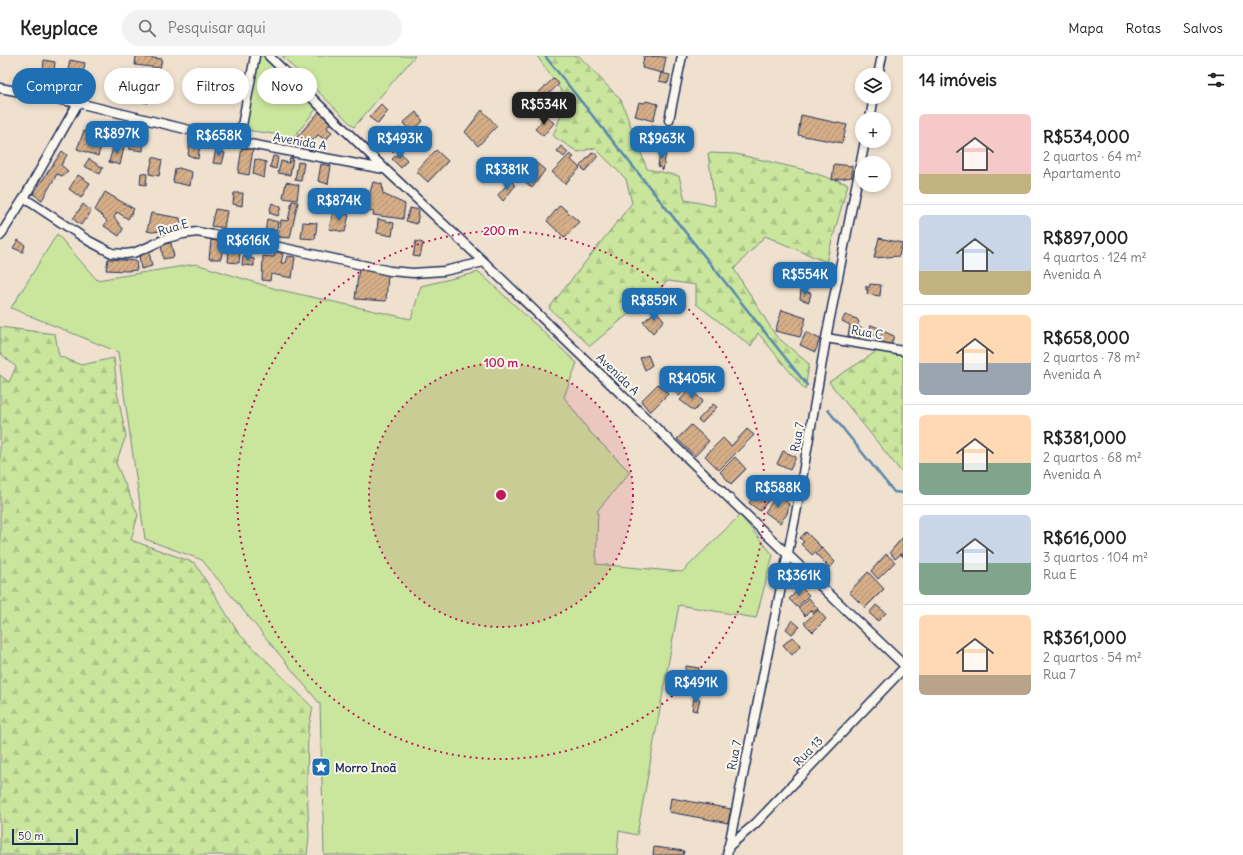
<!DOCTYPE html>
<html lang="pt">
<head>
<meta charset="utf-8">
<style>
	body { margin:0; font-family:Delius,sans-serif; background:#f2f2f2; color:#222; height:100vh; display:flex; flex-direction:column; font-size:15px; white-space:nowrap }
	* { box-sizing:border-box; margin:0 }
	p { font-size:13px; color:#767676 }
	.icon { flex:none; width:22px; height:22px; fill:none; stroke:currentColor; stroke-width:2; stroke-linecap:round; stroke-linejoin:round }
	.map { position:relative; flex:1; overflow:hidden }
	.panel { display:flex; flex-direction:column; background:#fff; width:340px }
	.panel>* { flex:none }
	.hud { position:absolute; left:12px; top:12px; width:380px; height:36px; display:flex; gap:8px }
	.tools { position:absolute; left:855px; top:12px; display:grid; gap:8px }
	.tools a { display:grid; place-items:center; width:36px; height:36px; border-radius:50%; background:#fff; box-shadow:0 2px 6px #0003; font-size:20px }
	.scale { position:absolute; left:12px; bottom:10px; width:66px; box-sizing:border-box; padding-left:4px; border:2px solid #1b2f5e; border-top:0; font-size:11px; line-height:14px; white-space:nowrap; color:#1b2f5e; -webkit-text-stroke:3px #fbf7ec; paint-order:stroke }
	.price { position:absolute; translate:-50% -34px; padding:0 9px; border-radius:8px; background:#1f6fb2; color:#fff; font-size:13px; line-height:26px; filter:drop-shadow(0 1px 2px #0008) }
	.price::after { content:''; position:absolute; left:50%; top:24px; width:12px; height:9px; margin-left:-6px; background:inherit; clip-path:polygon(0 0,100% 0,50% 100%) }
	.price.on { background:#222; color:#fff }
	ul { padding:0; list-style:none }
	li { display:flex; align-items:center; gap:12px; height:100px; padding:0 16px }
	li+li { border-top:1px solid #e0e0e0 }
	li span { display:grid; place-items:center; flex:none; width:112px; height:80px; border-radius:6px; color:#555 }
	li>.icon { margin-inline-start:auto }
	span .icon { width:48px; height:48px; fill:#fffc; stroke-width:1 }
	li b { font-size:17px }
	h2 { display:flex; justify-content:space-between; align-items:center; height:48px; padding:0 16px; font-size:17px }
	.pill { padding:0 14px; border-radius:18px; background:#fff; box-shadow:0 2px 6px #0003; font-size:14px; line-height:36px }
	.pill.on { background:#1f6fb2; color:#fff }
	header { display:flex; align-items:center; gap:24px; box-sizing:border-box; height:56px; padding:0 20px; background:#fff; border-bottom:1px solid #e0e0e0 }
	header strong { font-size:19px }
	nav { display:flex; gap:22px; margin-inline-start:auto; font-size:14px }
	.search { width:280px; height:36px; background:#f2f2f2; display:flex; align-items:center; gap:10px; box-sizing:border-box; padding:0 14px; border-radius:22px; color:#767676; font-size:15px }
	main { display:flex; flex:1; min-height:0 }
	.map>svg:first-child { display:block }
</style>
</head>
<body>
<header>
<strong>Keyplace</strong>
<div class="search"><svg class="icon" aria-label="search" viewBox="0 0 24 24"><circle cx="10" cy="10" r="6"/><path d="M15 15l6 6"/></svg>Pesquisar aqui</div>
<nav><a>Mapa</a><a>Rotas</a><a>Salvos</a></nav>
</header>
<main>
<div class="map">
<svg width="903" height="799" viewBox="0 0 903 799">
	<defs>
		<pattern id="forest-firs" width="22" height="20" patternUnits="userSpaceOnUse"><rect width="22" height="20" fill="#cae59c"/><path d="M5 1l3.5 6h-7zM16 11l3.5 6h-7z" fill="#adc589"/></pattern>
		<pattern id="building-hatch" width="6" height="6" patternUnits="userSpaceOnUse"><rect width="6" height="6" fill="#d6ae87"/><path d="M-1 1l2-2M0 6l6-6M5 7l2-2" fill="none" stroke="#ad8e72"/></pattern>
	</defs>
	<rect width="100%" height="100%" fill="#f0e1ce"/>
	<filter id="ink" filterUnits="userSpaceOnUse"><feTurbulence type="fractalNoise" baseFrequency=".025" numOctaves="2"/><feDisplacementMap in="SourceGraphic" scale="8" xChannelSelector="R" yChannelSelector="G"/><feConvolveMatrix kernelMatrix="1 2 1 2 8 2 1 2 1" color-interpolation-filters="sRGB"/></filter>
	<g filter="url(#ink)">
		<path fill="#cae59c" stroke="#728a7d" d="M259,0H263L317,52L294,81L246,74Z
			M282,0H415L354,71Z
			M57,178L97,224L196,208L276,233L411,263L421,230L479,216L577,307L564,341L590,376L630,416L598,454L596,508L682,516L740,459L773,499L756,562L679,549L637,779L619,775L617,799H324L320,648L202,504L145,483L118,296L11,252Z"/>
		<path fill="url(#forest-firs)" stroke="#728a7d" d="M537,0H579L621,44L647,113L679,120L685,144L715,150L708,97L736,98L801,113L848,128L826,206L765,180L734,213L776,280L809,308L805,334L758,277L751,290L696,248V229L668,225L590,290L549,252L632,147L626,123L595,92L578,96L553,80L567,43Z
			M0,271L55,278L59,300L81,309L114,302L117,336L126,380L116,407L138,459L131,484L195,507L239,578L269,607L313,652L308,674L307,729L309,780L307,799H0V319L9,326L16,311L0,297Z
			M879,294L903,300V418L829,326Z"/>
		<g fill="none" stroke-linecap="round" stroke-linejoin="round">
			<path stroke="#5988ae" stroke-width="2.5" d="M545,0L807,329
				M828,354L894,436L903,437"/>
		</g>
		<path fill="url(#building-hatch)" stroke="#1b2f5e" d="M136,0L162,3L160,12L135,9Z
			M644,0L666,1L663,17L642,12Z
			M44,4L55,6L53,25L42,24Z
			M70,4L85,7L81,28L66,25Z
			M661,17L670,19L668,27L659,25Z
			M554,22L559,28L540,46L535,40Z
			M137,30L151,33L148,47L133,43Z
			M646,45L658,48L653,65L635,60L639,46L645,47Z
			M381,48L388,55L378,68L369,61Z
			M482,54L497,70L478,90L465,76Z
			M319,56L330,67L327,72L332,76L326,84L318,79L311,86L306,82L303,86L297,81Z
			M416,56L423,65L412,77L403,67Z
			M801,59L847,69L842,87L798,79Z
			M546,60L554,67L543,80L535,73Z
			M652,70L671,74L670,80L666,79L663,95L647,91Z
			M399,72L406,79L393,96L386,89Z
			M84,75L103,83L98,100L77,93Z
			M133,78L144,80L143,95L129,93Z
			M190,84L200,87L198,103L188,99Z
			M114,88L124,91L120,109L109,106Z
			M561,90L568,96L564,101L557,95Z
			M242,91L253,93L249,119L238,117Z
			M216,94L225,97L222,108L213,107Z
			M436,94L448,105L428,126L416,115Z
			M62,95L67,99L61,109L68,115L62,120L57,118L42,144L33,138Z
			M400,96L407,104L401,112L392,103Z
			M593,96L598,100L585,115L580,110Z
			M660,96L666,97L663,114L658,110Z
			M570,98L574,101L571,104L580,112L565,128L552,116Z
			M273,100L278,101L276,113L270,111Z
			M153,101L162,104L159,120L149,118Z
			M290,102H293L290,119L278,117L281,105L289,107Z
			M89,103L103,112L100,118L84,110Z
			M255,103L266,106L264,122L253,118Z
			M534,105L545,114L532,132L520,121Z
			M298,106L304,107L301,125L295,124Z
			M321,108L331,110L328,128L318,125Z
			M834,108L852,110V121L832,124Z
			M179,112L192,116L190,130L173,126L175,113Z
			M141,117L147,118L146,129L140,128Z
			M78,119L90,127L81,142L69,133Z
			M511,124L515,130L503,145L498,139Z
			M286,126L299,129L297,144L283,142Z
			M373,126L382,128L383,138L405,148L403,163L373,159L374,156L353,153L354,138L369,140Z
			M105,136L134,153L128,163L117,156L114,161L123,173L119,180L104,170L107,165L101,159L95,154Z
			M234,137H243L242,150L233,148Z
			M292,145L298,146L290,182L278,181L281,164L288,165Z
			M272,147L281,151L278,160L269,157Z
			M83,148L91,155L86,164L85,163L81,169L73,163Z
			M560,149L579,166L565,182L547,165Z
			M410,152L419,154L417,168L406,165Z
			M215,153L227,155L224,172L211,170Z
			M333,155L349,159L345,176L329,173Z
			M151,157L180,162L181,167L171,172L161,175L152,176L147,175Z
			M267,163L278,166L276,178H265Z
			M378,163L394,167L392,180L377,177Z
			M303,166L317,167L315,183L301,182Z
			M879,182L902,187L899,200L874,202Z
			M18,184L25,189L23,196L13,192Z
			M211,184L223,185L221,203H209Z
			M416,185L423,187L420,201L413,200Z
			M171,187L174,201L163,203L161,188Z
			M229,194L240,196L239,207L228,206Z
			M275,195L283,198L281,207H285L287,200L295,201L292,222L271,218L270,225L262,224L263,200L274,201Z
			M149,196L152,210L141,213L139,199Z
			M243,200L254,203V210L242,209Z
			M108,203L136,205L137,214L127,215L106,214Z
			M359,212L388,218L386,245L355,243Z
			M870,228L881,229L880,240L867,238L868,233L866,234V230L869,232Z
			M801,234L811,237L809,246L800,243Z
			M782,254L806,262L800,281L775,275Z
			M656,255L664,264L653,277L643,266Z
			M845,259L857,263L859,266L857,270L862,272L859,283L848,280L850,269L842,265Z
			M871,269L879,272L876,280L869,278Z
			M883,275L894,280L891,289L878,285Z
			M806,276L820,283L815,296L800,289Z
			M648,299L652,309L645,314L640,302Z
			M677,322L687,332L679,340L669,330Z
			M658,328L668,338L650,356L641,345Z
			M690,333L703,345L694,355L680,344Z
			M713,348L717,351L702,367L698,364Z
			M691,369L709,385L695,400L677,383Z
			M747,373L754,379L719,414L705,400L723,382L731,390Z
			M783,395L796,401L790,414L777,408Z
			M735,401L746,413L731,428L720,416Z
			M759,433L771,441L760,455L749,447Z
			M777,439L789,448L787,458L780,467L765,456Z
			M806,476L821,491L812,499L801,488L804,486L800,482Z
			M903,481V501L901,498L895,503L890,496Z
			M822,492L835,506L830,512L816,498Z
			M886,498L895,506L878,523L871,515Z
			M868,516L884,533L865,552L849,536Z
			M801,531L809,539L797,551L789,543Z
			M809,542L818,553L813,557L811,554L805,560L798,552Z
			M876,549L886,557L878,565L869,557Z
			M818,554L826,563L813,576L804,567Z
			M792,564L800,571L792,578L786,573Z
			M792,581L801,589L792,599L783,589Z
			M686,610L699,612L696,630L683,628Z
			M713,626L721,627L720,635L712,633Z
			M694,642L700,643L697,655L692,654Z
			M671,742L731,753L728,767L669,756Z
			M654,791L684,795L683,799H653Z"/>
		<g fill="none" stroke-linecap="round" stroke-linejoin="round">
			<defs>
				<path id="minor" d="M269,0L385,113L484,206L787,498L903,608
					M878,19L882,0
					M0,32L78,47L239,86L384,113
					M870,63L874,41
					M669,64L682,0
					M239,86L255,0
					M24,142L89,185L112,197L125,198L133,197L146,192L167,182L183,178L197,176L275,190L390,215L413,217L444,215L484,206
					M0,180L24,142L78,47
					M826,282L903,295
					M728,791L756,767L903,613
					M727,799L797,452L826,282L865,85"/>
			</defs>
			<use href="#minor" stroke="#1b2f5e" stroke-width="11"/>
			<use href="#minor" stroke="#fbf7ec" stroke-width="8"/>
		</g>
	</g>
	<circle cx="501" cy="439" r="132" fill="#c2185b" fill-opacity=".12"/>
	<g fill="none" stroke="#c2185b" stroke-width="2" stroke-dasharray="2 4">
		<circle cx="501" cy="439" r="132"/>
		<circle cx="501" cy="439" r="264"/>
	</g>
	<defs>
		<symbol id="sight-square" viewBox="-11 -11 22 22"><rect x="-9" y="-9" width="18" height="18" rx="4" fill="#1f6fb2" stroke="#fbf7ec"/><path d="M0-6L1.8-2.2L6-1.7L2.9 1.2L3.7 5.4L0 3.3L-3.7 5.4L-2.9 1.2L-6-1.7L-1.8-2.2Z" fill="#fff"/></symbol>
	</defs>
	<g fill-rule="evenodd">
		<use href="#sight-square" x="310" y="700" width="22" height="22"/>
	</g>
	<g text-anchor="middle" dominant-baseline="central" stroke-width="4" stroke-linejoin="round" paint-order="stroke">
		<g font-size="12" fill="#1b2f5e" stroke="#fbf7ec">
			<text transform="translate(300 85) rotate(10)">Avenida A</text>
			<text transform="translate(173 171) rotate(-16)">Rua E</text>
			<text transform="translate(867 276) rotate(10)">Rua C</text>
			<text transform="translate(618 318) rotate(44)">Avenida A</text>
			<text transform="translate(797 381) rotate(-80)">Rua 7</text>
			<text transform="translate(808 695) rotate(-46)">Rua 13</text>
			<text transform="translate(734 699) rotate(-79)">Rua 7</text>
		</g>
		<g font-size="12" font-weight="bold" fill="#1b2f5e" stroke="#fbf7ec" text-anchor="start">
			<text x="335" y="711">Morro Inoã</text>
		</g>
	</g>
	<circle cx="501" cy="439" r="6" fill="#c2185b" stroke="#fbf7ec" stroke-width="2"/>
	<g font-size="12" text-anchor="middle" font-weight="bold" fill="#c2185b" stroke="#fbf7ec" stroke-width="4" stroke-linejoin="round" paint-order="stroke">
		<text x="501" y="179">200 m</text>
		<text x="501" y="311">100 m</text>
	</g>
</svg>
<div class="tools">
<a><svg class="icon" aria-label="layers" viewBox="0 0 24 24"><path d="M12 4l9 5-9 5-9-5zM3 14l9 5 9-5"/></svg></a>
<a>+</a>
<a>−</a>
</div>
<div class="scale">50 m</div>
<b class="price on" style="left:544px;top:70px">R$534K</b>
<b class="price" style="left:117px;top:99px">R$897K</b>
<b class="price" style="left:219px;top:101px">R$658K</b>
<b class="price" style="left:400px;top:104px">R$493K</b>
<b class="price" style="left:662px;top:104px">R$963K</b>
<b class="price" style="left:507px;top:135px">R$381K</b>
<b class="price" style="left:339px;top:166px">R$874K</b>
<b class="price" style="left:248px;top:206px">R$616K</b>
<b class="price" style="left:805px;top:240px">R$554K</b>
<b class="price" style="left:654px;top:266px">R$859K</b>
<b class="price" style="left:692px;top:344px">R$405K</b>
<b class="price" style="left:778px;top:453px">R$588K</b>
<b class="price" style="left:799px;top:541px">R$361K</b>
<b class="price" style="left:696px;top:648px">R$491K</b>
<div class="hud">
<a class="pill on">Comprar</a>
<a class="pill">Alugar</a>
<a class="pill">Filtros</a>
<a class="pill">Novo</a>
</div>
</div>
<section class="panel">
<h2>14 imóveis<svg class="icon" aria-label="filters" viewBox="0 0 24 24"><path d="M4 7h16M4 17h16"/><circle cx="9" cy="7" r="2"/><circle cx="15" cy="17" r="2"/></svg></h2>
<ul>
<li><span style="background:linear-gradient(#f6c9c9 75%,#c2b280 0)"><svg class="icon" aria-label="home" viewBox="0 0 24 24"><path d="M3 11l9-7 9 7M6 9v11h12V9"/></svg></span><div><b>R$534,000</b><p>2 quartos · 64 m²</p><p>Apartamento</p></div></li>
<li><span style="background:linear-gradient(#c9d6e8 70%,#c2b280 0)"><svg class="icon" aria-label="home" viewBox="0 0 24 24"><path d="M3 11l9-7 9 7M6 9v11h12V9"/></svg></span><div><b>R$897,000</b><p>4 quartos · 124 m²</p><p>Avenida A</p></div></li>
<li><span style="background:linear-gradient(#ffd9b3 60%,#9aa5b1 0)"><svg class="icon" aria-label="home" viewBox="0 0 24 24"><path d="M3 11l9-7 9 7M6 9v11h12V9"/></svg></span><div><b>R$658,000</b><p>2 quartos · 78 m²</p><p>Avenida A</p></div></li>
<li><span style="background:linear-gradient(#ffd9b3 60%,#7fa58c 0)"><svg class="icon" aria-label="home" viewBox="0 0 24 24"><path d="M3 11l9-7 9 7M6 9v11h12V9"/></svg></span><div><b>R$381,000</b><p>2 quartos · 68 m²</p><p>Avenida A</p></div></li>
<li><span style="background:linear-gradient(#c9d6e8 60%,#7fa58c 0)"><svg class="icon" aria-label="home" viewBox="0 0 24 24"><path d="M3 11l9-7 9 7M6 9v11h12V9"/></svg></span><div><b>R$616,000</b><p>3 quartos · 104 m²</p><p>Rua E</p></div></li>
<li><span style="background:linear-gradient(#ffd9b3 75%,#b9a48a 0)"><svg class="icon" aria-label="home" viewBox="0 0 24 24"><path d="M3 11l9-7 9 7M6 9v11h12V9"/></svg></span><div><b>R$361,000</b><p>2 quartos · 54 m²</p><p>Rua 7</p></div></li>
</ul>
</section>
</main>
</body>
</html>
